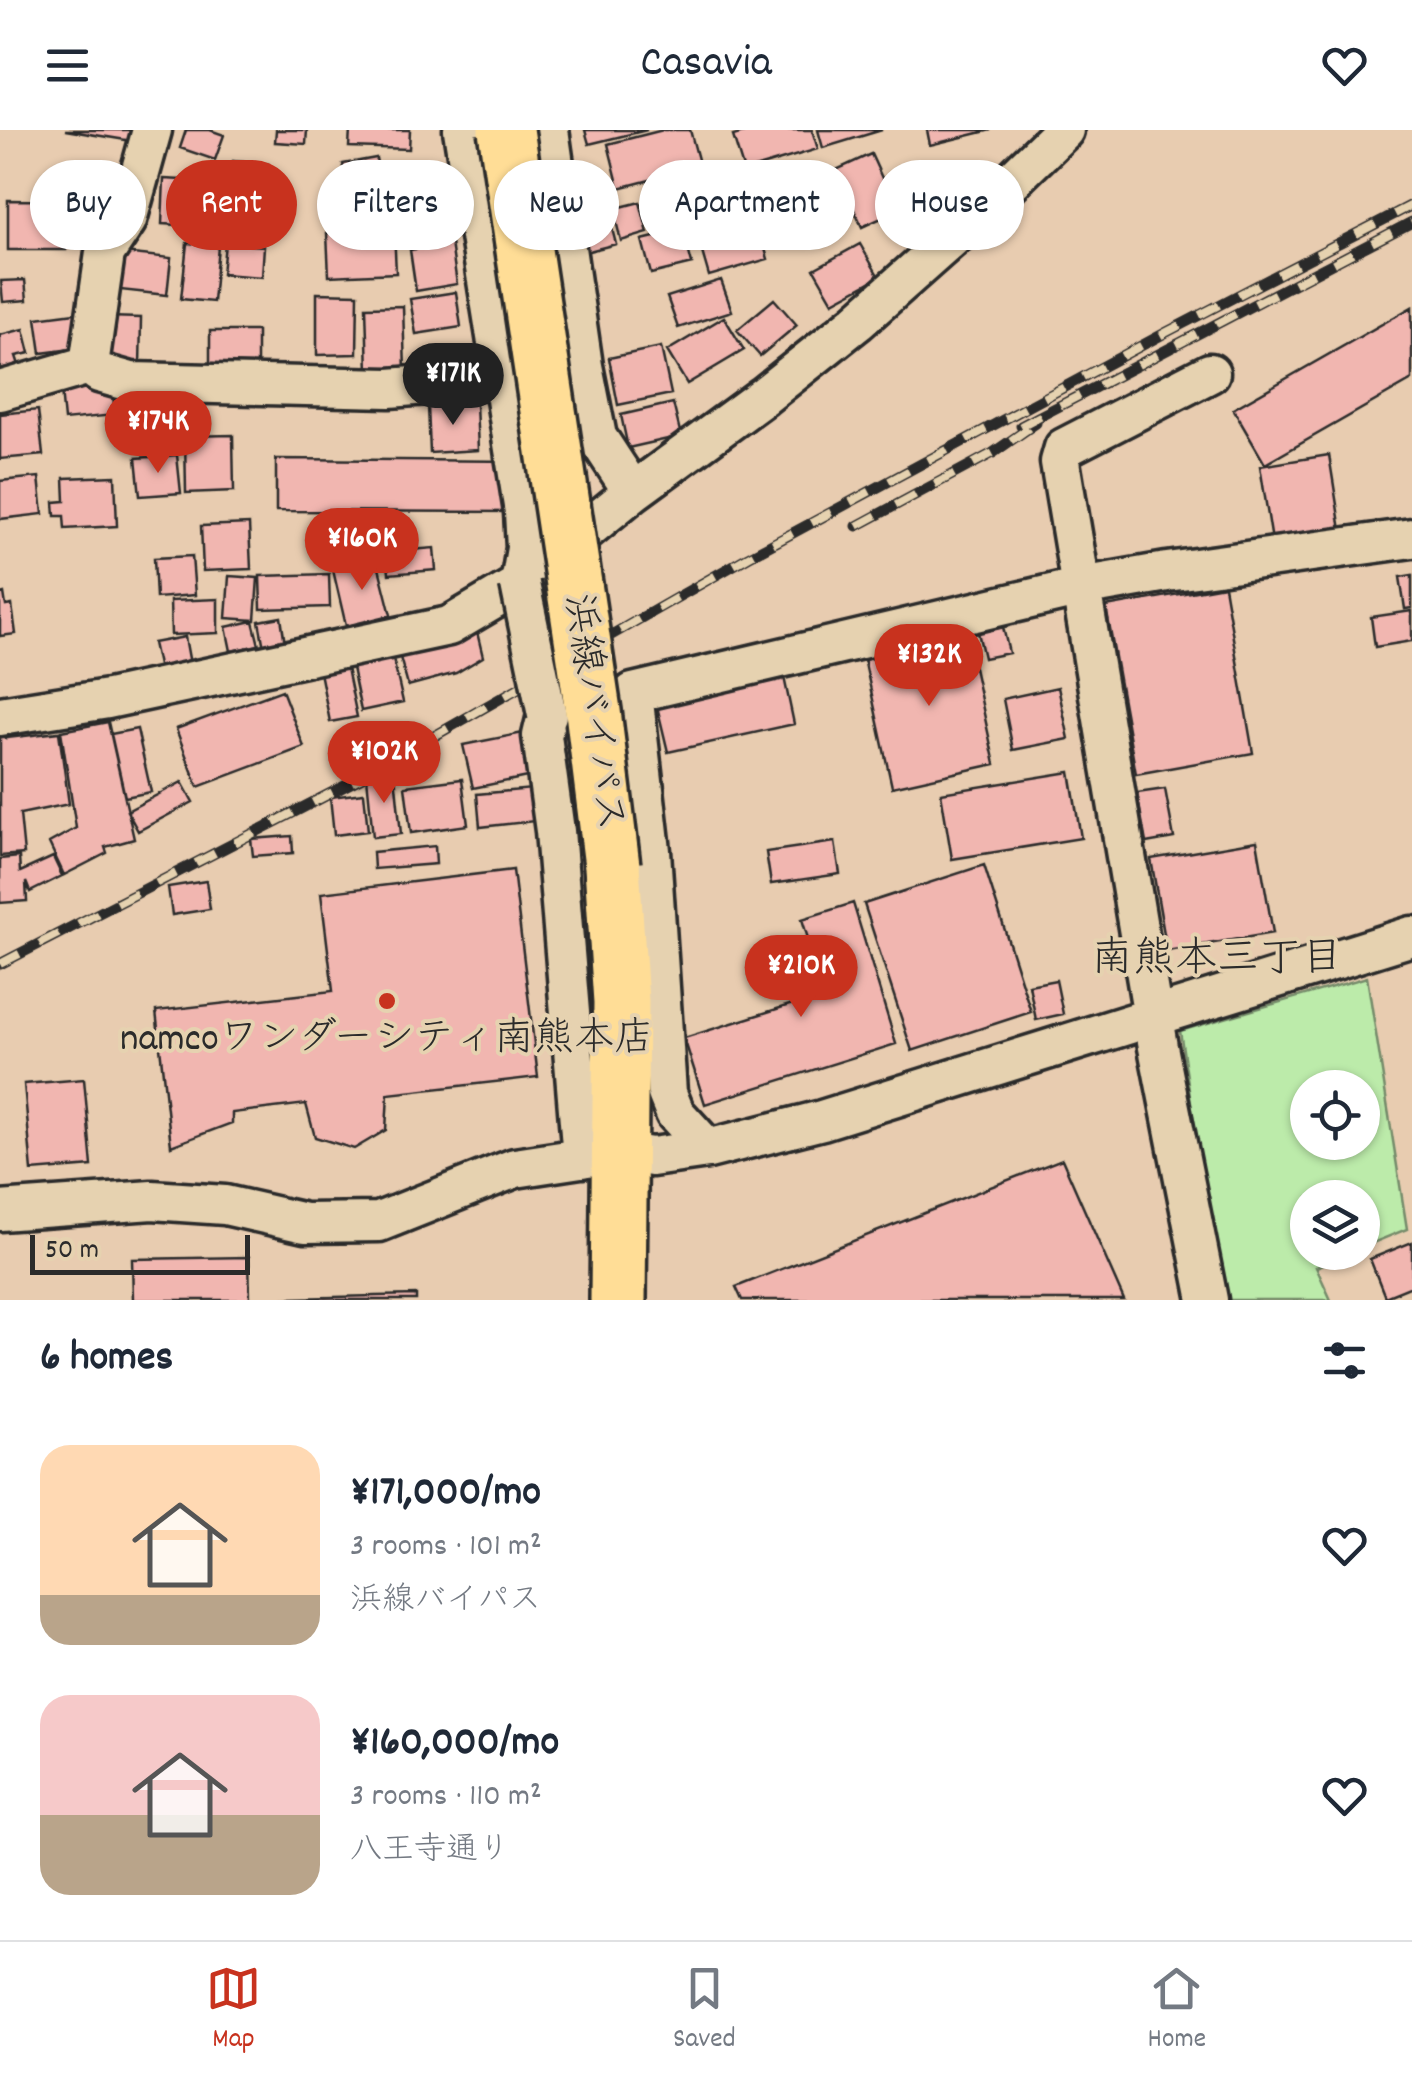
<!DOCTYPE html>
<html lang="en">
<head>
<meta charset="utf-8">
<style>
	body { margin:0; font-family:Dekko,"Klee One",sans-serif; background:#f6f6f7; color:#1f2937; height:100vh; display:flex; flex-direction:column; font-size:38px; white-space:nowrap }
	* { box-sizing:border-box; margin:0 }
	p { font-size:32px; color:#747a83 }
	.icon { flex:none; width:55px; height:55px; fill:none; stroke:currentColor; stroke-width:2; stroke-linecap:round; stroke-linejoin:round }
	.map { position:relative; height:1170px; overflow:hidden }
	.panel { display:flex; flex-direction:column; background:#fff; flex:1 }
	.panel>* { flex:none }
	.guide { position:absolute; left:30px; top:30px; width:1352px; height:90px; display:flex; gap:20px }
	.controls { position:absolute; left:1290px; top:940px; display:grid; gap:20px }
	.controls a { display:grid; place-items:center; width:90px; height:90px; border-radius:50%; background:#fff; box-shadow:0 2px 8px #0004; font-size:50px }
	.scale { position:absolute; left:30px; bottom:25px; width:220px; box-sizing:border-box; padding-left:10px; border:5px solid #2b2b2b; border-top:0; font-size:28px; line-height:35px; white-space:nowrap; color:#2b2b2b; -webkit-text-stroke:8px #e6d2b0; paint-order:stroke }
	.price { position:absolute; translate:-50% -85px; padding:0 22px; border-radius:35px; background:#c8321e; color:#fff; font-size:32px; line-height:65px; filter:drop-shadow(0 2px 5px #0008) }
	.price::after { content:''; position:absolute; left:50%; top:60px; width:30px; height:22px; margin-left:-15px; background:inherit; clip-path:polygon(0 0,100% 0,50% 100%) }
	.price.selected { background:#222; color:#fff }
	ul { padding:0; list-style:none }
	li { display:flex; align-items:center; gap:30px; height:250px; padding:0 40px }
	li span { display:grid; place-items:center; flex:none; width:280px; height:200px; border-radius:30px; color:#555 }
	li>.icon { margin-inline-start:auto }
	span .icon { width:120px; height:120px; fill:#fffc; stroke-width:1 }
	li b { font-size:42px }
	h2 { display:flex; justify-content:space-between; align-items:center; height:120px; padding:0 40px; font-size:42px }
	.tag { padding:0 35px; border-radius:45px; background:#fff; box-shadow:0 2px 8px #0004; font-size:35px; line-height:90px }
	.tag.selected { background:#c8321e; color:#fff }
	header { display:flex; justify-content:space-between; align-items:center; height:130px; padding:0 40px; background:#fff; font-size:45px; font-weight:600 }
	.menu { display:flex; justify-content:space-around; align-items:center; height:140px; border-top:2px solid #e0e1e3; background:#fff; font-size:28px; color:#747a83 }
	.menu a { display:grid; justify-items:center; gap:5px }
	.menu .selected { color:#c8321e }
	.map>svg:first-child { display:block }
</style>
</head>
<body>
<header><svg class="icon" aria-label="menu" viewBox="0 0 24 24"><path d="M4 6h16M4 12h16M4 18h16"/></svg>Casavia<svg class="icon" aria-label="heart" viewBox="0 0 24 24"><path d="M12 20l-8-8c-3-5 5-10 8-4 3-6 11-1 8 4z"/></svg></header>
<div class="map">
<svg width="1412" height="1170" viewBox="0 0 1412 1170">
	<rect width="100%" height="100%" fill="#e8ccb0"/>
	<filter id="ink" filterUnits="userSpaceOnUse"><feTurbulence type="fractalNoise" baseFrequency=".01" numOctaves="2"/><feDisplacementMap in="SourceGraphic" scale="20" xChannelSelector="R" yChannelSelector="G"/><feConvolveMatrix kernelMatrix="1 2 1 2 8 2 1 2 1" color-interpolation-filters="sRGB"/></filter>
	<g filter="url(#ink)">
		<path fill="#bcebaa" stroke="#748b6a" stroke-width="2.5" fill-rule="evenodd" d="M1367,847L1407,1099L1363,1117L1362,1068H1308V1122L1351,1123L1316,1137L1331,1170H1221L1180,901ZM1308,958H1362V1012H1308Z"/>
		<path fill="#f1b6b0" stroke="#2b2b2b" stroke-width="2.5" d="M65,0H140L138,12Z
			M186,0H210L224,5L215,30L180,18Z
			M276,0H307L306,14L275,12Z
			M350,0H410L409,19L349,17Z
			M585,0H647L589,14Z
			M663,0H690L700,37L619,58L608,14Z
			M754,0H812L818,19L744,41L733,6Z
			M818,0H882L823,18Z
			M927,0H991L930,15Z
			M871,24L897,81L862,97L836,40Z
			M376,28L381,54L348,60L343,34Z
			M233,31L268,34L266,64L230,61Z
			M933,34L951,73L907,93L889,53Z
			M164,49L218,52L215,97L162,94Z
			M733,50L741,79L709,88L701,58Z
			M822,52L840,85L797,107L780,75Z
			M684,61L693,91L660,101L651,71Z
			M447,67L453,102L422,107L417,72Z
			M8,70L95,71V111H66V120H8Z
			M640,72L648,103L621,111L613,79Z
			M227,77L263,78L262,106L227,105Z
			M607,80L616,114L585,122L576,87Z
			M755,85L768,129L709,146L696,101Z
			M394,100L396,143L329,146L327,103Z
			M683,100L692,134L651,144L642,110Z
			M187,113L218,116L213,172L181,169Z
			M225,113L264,116L262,147L222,144Z
			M451,113L457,154L416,161L410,120Z
			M860,114L879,147L833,172L814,139Z
			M123,123L171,128L167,165L120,160Z
			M25,150L27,170L3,172L1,151Z
			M721,150L732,181L678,198L667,167Z
			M456,162L461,197L416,204L410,169Z
			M317,163L358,164L357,224L317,225Z
			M774,169L797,195L760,226L737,200Z
			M403,176L405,241L368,242L366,177Z
			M1412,177V250L1265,334L1233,279Z
			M83,182L87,217L41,223L36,188Z
			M107,187L141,188L140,238L105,237Z
			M724,187L744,220L687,254L667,221Z
			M24,199L30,223L16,226L19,235L0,239V205Z
			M210,201H257V246H210Z
			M661,217L671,264L618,275L609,228Z
			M112,254L115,285L64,290L61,260Z
			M167,260L170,294L136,296L134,262Z
			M673,273L681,306L628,318L621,285Z
			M476,274L478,320L430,323L428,276Z
			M38,280L43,325L0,329V284Z
			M233,305L234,361L186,363L185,306Z
			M177,325L181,363L140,366L136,328Z
			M1329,325L1341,400L1272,411L1260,336Z
			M276,329L524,331V382L276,381Z
			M115,346L117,396L65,399L64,386H55L54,372L65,371L64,348Z
			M39,347L43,384L0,389V351Z
			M249,394L251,439L203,441L201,396Z
			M434,418L436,440L389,444L387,422Z
			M192,426L195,465L156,468L154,428Z
			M377,430L391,485L346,496L333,440Z
			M329,444L330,477L261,479L260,446Z
			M1412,445V478L1405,479L1400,447Z
			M229,446L258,448L255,490L226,488Z
			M1224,456L1253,623L1136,644L1106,477Z
			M4,463L6,476L12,475L16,504L0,506V464Z
			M218,469V503L171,505L170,471Z
			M1412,481V511L1375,517L1371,487Z
			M281,487L285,514L264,518L259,491Z
			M253,491L259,515L231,521L226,497Z
			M1003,497L1009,523L984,528L978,502Z
			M476,498L483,527L456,543L408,556L398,520Z
			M966,501L995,634L892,657L863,524Z
			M185,507L190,534L159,540L153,513Z
			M392,524L403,572L361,581L351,533Z
			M347,538L357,587L330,592L320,542Z
			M784,547L794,594L668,622L657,576Z
			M1058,557L1069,609L1013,620L1003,569Z
			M282,560L304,617L198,657L176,599Z
			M108,592L134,709L105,717L107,723L64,745L49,713L76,698L61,601Z
			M137,599L151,662L125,667L111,604Z
			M59,602L69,674L20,684L24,724L0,726V605H6V608Z
			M523,603L532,646L473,658L463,615Z
			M1070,642L1081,708L952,729L941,663Z
			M395,645L401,704L373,707L367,647Z
			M462,649L468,695L411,703L405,656Z
			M182,652L193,672L138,701L127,681Z
			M532,659L535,691L480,697L477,664Z
			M1165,659L1174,708L1146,713L1137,663Z
			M364,663L368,701L334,705L330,667Z
			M292,706L293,723L253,726L251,709Z
			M1257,711L1273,803L1167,821L1151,729Z
			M835,712L840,744L771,754L766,722Z
			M435,716L436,734L374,739L373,722Z
			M19,727L20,742L53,727L62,746L30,762L26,752L27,771L0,773V729Z
			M984,735L1031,882L912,921L864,774Z
			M513,740L538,947L388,964L386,1000L354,1019L315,1007L306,974L232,983V993L171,1016L156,881L333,861L321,763Z
			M206,751L210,779L172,785L168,757Z
			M853,773L896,914L705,974L684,908L825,864L802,789Z
			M1056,850L1063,884L1036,890L1029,855Z
			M84,949L92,1036L32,1041L24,954Z
			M1062,1029L1124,1170H742L736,1157Z
			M1412,1112V1156L1385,1167L1370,1129Z
			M249,1127L250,1169L416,1165V1170H133L132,1129Z"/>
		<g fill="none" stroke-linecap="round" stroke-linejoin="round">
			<defs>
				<path id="minor" d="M463,0L524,382L526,418L520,454
					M549,0L583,236L597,307L633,362
					M89,235L99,243L131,252L389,258L504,249
					M89,235L105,123L127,90L152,0
					M0,261L89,235
					M578,577L547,585L542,606L555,701L582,1028
					M0,586L108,569L449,496L520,454L633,362L764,266L857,192L963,98L1064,0
					M708,1019L675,983L667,963L651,721L633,563L1081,457L1167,442L1412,408
					M0,1081L152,1070L225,1075L305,1093L379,1092L515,1038L620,1022L652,1027L708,1019L822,990L1412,806
					M1208,1170L1158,917L1060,332L1064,318L1210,243"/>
				<path id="highway" d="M612,736L621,872L618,1170"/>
			</defs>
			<use href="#minor" stroke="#2b2b2b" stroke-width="45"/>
			<use href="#highway" stroke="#2b2b2b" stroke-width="62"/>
			<use href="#minor" stroke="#e6d2b0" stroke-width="38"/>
			<use href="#highway" stroke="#ffdd96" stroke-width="55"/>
			<defs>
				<path id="rail" d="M1021,296L1412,92
					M857,396L993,323L1036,293
					M0,834L366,645L748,427L1165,203L1412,75"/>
			</defs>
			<use href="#rail" stroke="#2b2b2b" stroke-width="11"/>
			<use href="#rail" stroke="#e6d2b0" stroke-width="8" stroke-dasharray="22" stroke-linecap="butt"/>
			<defs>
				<path id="minor-bridge" d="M520,454L547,585"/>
				<path id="highway-bridge" d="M506,0L593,581L612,736"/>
			</defs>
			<use href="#minor-bridge" stroke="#2b2b2b" stroke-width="45" stroke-linecap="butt"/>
			<use href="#highway-bridge" stroke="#2b2b2b" stroke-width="62" stroke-linecap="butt"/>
			<use href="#minor-bridge" stroke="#e6d2b0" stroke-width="38"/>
			<use href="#highway-bridge" stroke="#ffdd96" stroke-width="55"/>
		</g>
	</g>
	<circle fill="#c8321e" stroke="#e6d2b0" stroke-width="4" cx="387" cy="871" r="10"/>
	<g text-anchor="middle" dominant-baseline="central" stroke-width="8" stroke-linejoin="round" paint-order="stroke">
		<g font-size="40" fill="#2b2b2b" stroke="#e6d2b0">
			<text transform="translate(591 583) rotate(82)">浜線バイパス</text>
		</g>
		<g font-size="40" fill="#2b2b2b" stroke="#e6d2b0">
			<text x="387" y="911">namcoワンダーシティ南熊本店</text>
		</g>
		<g font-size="42" fill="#2b2b2b" stroke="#e6d2b0">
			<text x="1217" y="832">南熊本三丁目</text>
		</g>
	</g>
</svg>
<div class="controls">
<a><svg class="icon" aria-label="locate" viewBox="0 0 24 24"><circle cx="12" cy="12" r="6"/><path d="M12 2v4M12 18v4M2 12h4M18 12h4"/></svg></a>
<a><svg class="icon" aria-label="layers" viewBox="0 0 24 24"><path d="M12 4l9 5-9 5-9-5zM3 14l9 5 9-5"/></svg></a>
</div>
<div class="scale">50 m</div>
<b class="price selected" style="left:453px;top:298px">¥171K</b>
<b class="price" style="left:158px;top:346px">¥174K</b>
<b class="price" style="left:362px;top:463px">¥160K</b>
<b class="price" style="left:929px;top:579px">¥132K</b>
<b class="price" style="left:384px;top:676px">¥102K</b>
<b class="price" style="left:801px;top:890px">¥210K</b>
<div class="guide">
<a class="tag">Buy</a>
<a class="tag selected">Rent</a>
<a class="tag">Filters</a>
<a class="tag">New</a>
<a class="tag">Apartment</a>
<a class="tag">House</a>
</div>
</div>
<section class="panel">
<h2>6 homes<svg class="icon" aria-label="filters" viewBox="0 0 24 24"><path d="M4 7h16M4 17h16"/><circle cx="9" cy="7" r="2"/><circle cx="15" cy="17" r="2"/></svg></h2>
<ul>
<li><span style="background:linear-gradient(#ffd9b3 75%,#b9a48a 0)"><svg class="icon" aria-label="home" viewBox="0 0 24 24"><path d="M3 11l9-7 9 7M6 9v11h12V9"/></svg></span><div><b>¥171,000/mo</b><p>3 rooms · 101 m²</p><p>浜線バイパス</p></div><svg class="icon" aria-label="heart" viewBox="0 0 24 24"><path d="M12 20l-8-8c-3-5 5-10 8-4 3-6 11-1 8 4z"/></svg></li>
<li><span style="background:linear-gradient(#f6c9c9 60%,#b9a48a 0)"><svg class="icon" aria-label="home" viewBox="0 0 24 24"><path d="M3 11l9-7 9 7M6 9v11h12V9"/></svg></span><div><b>¥160,000/mo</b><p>3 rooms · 110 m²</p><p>八王寺通り</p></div><svg class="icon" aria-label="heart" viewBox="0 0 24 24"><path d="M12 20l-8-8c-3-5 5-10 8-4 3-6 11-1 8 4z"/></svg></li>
</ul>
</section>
<nav class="menu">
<a class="selected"><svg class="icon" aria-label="map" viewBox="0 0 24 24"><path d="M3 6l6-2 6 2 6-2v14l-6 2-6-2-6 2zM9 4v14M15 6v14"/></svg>Map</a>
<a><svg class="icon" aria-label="saved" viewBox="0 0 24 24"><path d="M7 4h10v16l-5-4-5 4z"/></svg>Saved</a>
<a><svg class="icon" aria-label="home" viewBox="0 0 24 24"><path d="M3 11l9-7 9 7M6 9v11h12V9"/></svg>Home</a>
</nav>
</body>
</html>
